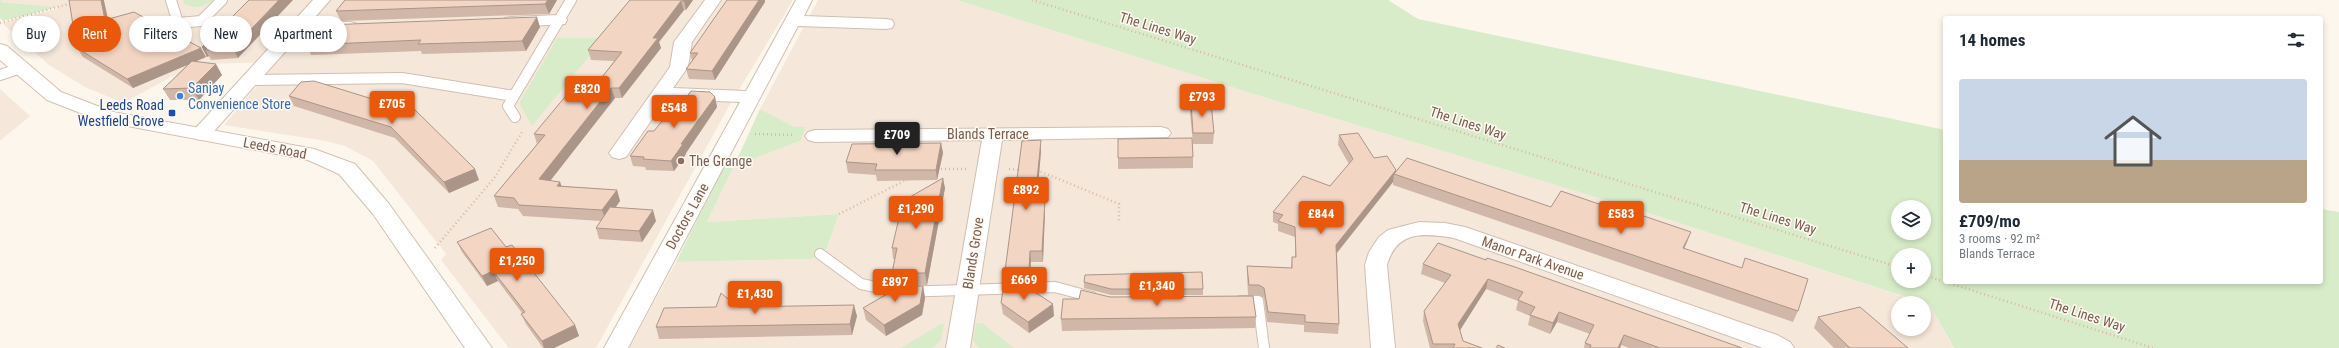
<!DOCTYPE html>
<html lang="en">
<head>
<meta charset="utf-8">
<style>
	body { margin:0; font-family:"Roboto Condensed",sans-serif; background:#f6f6f7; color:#1f2937; height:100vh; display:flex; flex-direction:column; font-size:15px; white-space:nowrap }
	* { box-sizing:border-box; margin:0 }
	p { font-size:13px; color:#747a83 }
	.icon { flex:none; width:22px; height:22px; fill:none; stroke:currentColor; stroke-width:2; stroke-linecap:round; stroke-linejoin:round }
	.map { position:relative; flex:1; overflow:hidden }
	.panel { position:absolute; left:1943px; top:16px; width:380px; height:268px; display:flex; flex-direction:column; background:#fff; border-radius:4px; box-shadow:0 2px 6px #0003 }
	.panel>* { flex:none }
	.top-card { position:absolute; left:12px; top:16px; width:380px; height:36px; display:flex; gap:8px }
	.buttons { position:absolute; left:1891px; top:200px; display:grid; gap:8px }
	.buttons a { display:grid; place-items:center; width:40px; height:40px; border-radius:50%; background:#fff; box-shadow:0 2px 6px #0003; font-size:20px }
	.price { position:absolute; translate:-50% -34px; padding:0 9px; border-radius:4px; background:#ea580c; color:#fff; font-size:13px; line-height:26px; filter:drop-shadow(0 1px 2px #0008) }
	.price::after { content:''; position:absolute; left:50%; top:24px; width:12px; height:9px; margin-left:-6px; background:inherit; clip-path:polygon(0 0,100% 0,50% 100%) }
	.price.current { background:#222; color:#fff }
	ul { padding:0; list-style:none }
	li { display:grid; align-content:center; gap:8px; height:212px; padding:0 16px }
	li span { display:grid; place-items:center; height:124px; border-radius:4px; color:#555 }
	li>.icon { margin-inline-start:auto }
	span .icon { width:72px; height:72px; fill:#fffc; stroke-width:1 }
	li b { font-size:17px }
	h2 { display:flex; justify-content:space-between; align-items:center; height:48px; padding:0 16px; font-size:17px }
	.tag { padding:0 14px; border-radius:18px; background:#fff; box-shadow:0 2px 6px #0003; font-size:14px; line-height:36px }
	.tag.current { background:#ea580c; color:#fff }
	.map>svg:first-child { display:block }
</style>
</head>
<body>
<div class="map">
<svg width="2339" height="348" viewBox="0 0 2339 348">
	<rect width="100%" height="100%" fill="#fdf6ec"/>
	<path fill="#f5e8da" d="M2,0H793L728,108L596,348H509L441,260L446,254L373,161L345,146L326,141L224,125L277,62L207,64L199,62L123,103L85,87L49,65L2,23L57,9V7L0,2Z
		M818,0H957L1257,95L1655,215L1923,303H1898V329H1924V303L1932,306L1953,348H629L676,262L812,259L826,250L839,214L707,222L734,166L800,141L805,127H795L760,109Z
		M0,89L30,116L0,141Z"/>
	<path fill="#d8ecc9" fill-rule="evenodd" d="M0,0H2L1,2L57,7L3,21L0,18Z
		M183,0H213C204,8 194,9 184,4Z
		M957,0H1388L1418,19L1945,130V282H2321V209L2339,212V348H1954L1930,305L1924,303L1655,215L1257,95ZM1898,207H1924V233H1898ZM1898,255H1924V281H1898Z
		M557,38H604L532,126L519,103Z
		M760,109L795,127H806L800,141L734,166Z
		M723,168H733L707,222L839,214L826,250L812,259L676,262Z
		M976,323H982L1014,348H979L973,340Z
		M944,324L941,340L933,348H901L939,325Z"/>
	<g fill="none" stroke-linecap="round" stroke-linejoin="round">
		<defs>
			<path id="lane" d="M171,0L178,23L201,21L222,0
				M0,75L21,68
				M250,80L402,78L514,96
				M515,117L508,106L571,0
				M820,254L861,284L900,292L1055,287L1092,297
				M1240,301H1258L1264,348"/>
			<path id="street" d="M313,0H330L310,23L349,22L355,23L358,27L355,31L349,32L301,34L208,138L201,140L194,138L191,134L194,130Z
				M705,0H721L692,42L688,67L673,88L746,91L796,0H812L804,16L886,19L892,20L894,24L892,28L886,29L798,26L628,348H604L740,102L666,99L626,157L619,159L612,157L609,153L670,67L674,42Z
				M559,15L565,16L567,20L565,24L511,27L505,26L503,22L505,18L511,17Z
				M1161,127L1168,129L1171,133L1168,137L1002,140L970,348H946L982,140L815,142L808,140L805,136L808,132L815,130Z
				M1419,222L1445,223L1465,227L1777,335L1790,342L1794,348H1763L1454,238C1424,233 1397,230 1387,265L1395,348H1371L1365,265L1369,252L1379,237L1388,230Z"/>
			<path id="secondary" d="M0,44L7,46L61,92L113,112L314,149L355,164L389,204L492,348H465L373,214L339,174L308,160L101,121L47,100L0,60Z"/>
		</defs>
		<use href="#lane" stroke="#d1beb0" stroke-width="12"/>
		<use href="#street" stroke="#d1beb0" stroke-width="2"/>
		<use href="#secondary" stroke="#d6c0b0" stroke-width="2"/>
		<path stroke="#d9b8a5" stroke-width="2.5" stroke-dasharray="1 3" stroke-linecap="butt" d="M1032,0L1898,267
			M0,23L72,3
			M755,134L794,135
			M937,169H966
			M1009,169L1020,170
			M1037,170L1119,204V222
			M839,214L908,179
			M435,248L495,177L522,132
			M1924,275L1945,282
			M1946,282L2153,348"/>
		<use href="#lane" stroke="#fff" stroke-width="10"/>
		<use href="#street" fill="#fff" fill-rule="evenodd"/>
		<use href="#secondary" fill="#fff" fill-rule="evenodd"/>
	</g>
	<path fill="#d1b7a8" d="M249,0L238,58L211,60L209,56L207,57L202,47Z
		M345,0H557L549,14L341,21L336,11Z
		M630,0H693L686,10H684L659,42L661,48L622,98H615L550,181L560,182L561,186L617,190L620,201L616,207L656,221L642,242L599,239L596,228L601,221L523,216L518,209L498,207L494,196L537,144L534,134L595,86L614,61L591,60L588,50Z
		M104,1L108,19L206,57L197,61L222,75L199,100H170L163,89L187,65L133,88L83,57L77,48H78L76,44Z
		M765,2L715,80L689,79L686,69L692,61L690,53Z
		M540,27L526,51L422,54L421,51L311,55L307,45Z
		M289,96L395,106L479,180L449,193L395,138L294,106Z
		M715,97L717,107L686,153V154L674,171L646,170L645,167L633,166L630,156L654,131L669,121Z
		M1191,103L1214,133L1213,144H1193L1190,113Z
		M1339,135L1396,172L1551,207L1687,242L1684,249L1798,311L1793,322L1393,185V182L1337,253L1339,324L1338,334L1304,332V325L1267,322L1264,298L1258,295H1248L1247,276V266L1291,268L1292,257H1295V237L1278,231V224L1273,222V212L1330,186L1349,164L1338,145Z
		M941,143L943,153L937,180L877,181L876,175L848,173L846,162Z
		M1041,151L1037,200L1045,211L1043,262H1031L1029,281L1006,282L1005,271Z
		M1193,157V168L1118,169V158Z
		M945,188L927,285L894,284L892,273L895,259H893L892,248Z
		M457,242L506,247L575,325L579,336L554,348H543L526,324L521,314L522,313L498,281L487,286L462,252Z
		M1486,260L1742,348H1629L1621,345L1620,348H1584L1585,343L1590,334L1557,322L1550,334L1528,325L1530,316L1516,310L1518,301L1486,289L1460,330L1463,341L1482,348H1430L1423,321L1424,311L1445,283L1421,274L1423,264Z
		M1084,282L1203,289V295H1111L1084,288Z
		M923,286L925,298L922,315L886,336L866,320L863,308Z
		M1028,287L1054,316L1029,333L1003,314L1001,303Z
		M1110,297L1256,317L1255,328L1062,331L1061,319L1079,299Z
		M738,307L857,316L852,335L659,339L656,327Z
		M1818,317L1908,348H1834L1814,328Z"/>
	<path fill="#aa9588" d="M101,0H104V1L110,29L105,20Z
		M279,0H293L238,58L233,48Z
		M548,0H557L549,14L545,4Z
		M684,0H693L686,10L684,1Z
		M759,0H765V2L715,80L712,71Z
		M681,1L684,10L659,42L661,48L622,98L619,88L653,38Z
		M537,17L540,27L526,51L522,41Z
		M213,42L205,50L209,56L207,57L202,47Z
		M201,48L206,57L133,88L127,79Z
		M216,64L222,75L199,100L192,88Z
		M611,88L615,98L543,190L539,179Z
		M715,97L717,107L686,153V154L674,171L671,161L681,144Z
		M1041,140V151L1036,211L1035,200Z
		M941,143L943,153L937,180L936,170Z
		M475,169L479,180L449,193L444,182Z
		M1396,170V175L1394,174L1393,182L1335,255L1336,245Z
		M943,178L945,188L927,285L925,273Z
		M560,182L564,193L557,186Z
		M617,190L620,201L606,221L602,210Z
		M1045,200V211L1043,262L1042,251Z
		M653,210L656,221L642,242L639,231Z
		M1691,232L1687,242L1679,259L1683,248Z
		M1030,251L1031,262L1029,281V270Z
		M493,271L498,281L487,286L482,276Z
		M1488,279L1486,289L1457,335L1458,324Z
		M923,286L925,298L922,315L886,336L884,325Z
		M1053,304L1054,316L1029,333L1028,322Z
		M854,305L857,316L852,335L850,324Z
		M1559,312L1557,322L1550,334L1553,323Z
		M575,325L579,336L554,348H544L542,341Z
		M1624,335L1620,348H1618Z"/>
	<path fill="#f3d5c3" stroke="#aa9588" d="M69,0H101L105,20L134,12L201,48L127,79L77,48L80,47L76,44Z
		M249,0H279L233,48L205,50L213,42L202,47Z
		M345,0H548L545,4L336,11Z
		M630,0H684V1H681L653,38H658L619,88H611L539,179L560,182L557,186L617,190L602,210L519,205L514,198L494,196L545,135L534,134L575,85L595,86L622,52L588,50Z
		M727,0H759L712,71L686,69L698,53H690Z
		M537,17L522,41L418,44L421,40L307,45L324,25Z
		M192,61L216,64L192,88L163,89Z
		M314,81L395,106L402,102L409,104L475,169L444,182L391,127L289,96L301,82Z
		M691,91L710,92L715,97L681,144H683L671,161L643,159L644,157L630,156L648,131H654L662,121H669Z
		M1211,102L1214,133H1193L1191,103Z
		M1358,133L1374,158L1387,156L1396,170L1336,245L1339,324L1305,322V315L1268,312L1264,288L1259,285H1249L1247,266L1292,268V257H1296L1295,227L1278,221L1283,215L1273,212L1303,176L1330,186L1353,159L1339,135Z
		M1192,138L1193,157L1118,158V139Z
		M1041,140L1035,200H1045L1042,251H1030L1029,270L1005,271L1022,141Z
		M941,143L936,170H875L877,164L846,162L852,144Z
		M1407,158L1551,207L1561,191L1625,213L1626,210L1691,232L1683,248L1742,268L1745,258L1808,279L1798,311L1394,174Z
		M943,178L925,273H892L897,248H892L903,201Z
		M610,207L653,210L639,231L596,228Z
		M491,228L506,247L512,245L575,325L542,341L521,314L525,312L493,271L482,276L457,242Z
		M1438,243L1486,260L1487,258L1515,267L1742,348H1660L1624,335L1618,348H1590L1591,345L1585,343L1594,325L1559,312L1553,323L1530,315L1535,307L1518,300L1523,292L1488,279L1458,324L1463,341L1482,348H1453L1455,344H1433L1424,311L1451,275L1423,264Z
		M1202,272L1203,289H1111L1084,282L1085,275Z
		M1027,283V287L1053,304L1028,322L1001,303L1004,284Z
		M889,286H923L920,304L884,325L863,308L887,294Z
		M1081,290L1110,297L1253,296L1256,317L1061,319L1063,299H1079Z
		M721,293L738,307L854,305L850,324L656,327L664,308L716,307Z
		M1860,307L1908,348H1850L1818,317Z
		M1498,345L1505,348H1496Z"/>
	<circle fill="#3f7fe0" stroke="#fffaf3" stroke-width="1.5" cx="180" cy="96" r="4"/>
	<rect fill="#1a4fb4" stroke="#fffaf3" stroke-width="1.5" x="168" y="109" width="8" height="8" rx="2"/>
	<circle fill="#8d6e63" stroke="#fffaf3" stroke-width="1.5" cx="681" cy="161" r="4"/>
	<g text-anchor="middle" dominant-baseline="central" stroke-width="3" stroke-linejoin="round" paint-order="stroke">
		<g font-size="14" fill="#7a5c4d" stroke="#fffaf3">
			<text transform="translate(1158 28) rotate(17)">The Lines Way</text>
			<text transform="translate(1468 123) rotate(18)">The Lines Way</text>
			<text x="988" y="134">Blands Terrace</text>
			<text transform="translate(275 148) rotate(11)">Leeds Road</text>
			<text transform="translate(687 216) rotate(-61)">Doctors Lane</text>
			<text transform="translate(1778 218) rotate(17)">The Lines Way</text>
			<text transform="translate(973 253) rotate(-81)">Blands Grove</text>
			<text transform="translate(1533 258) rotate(19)">Manor Park Avenue</text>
			<text transform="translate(2087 315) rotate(18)">The Lines Way</text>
		</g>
		<g font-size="14" fill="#366cbe" stroke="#fffaf3" text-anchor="start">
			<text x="188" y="88">Sanjay<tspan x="188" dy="16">Convenience Store</tspan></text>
		</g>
		<g font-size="14" fill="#164399" stroke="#fffaf3" text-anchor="end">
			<text x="164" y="105">Leeds Road<tspan x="164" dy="16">Westfield Grove</tspan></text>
		</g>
		<g font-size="14" fill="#785e54" stroke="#fffaf3" text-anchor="start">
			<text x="689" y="161">The Grange</text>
		</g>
	</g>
</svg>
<div class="buttons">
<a><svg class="icon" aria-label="layers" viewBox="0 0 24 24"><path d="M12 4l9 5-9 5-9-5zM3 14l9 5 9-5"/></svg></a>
<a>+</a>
<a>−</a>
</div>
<b class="price" style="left:587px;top:110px">£820</b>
<b class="price" style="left:1202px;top:118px">£793</b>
<b class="price" style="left:392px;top:125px">£705</b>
<b class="price" style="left:674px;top:129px">£548</b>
<b class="price current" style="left:897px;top:156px">£709</b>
<b class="price" style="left:1026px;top:211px">£892</b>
<b class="price" style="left:916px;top:230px">£1,290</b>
<b class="price" style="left:1321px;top:235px">£844</b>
<b class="price" style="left:1621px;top:235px">£583</b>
<b class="price" style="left:517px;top:282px">£1,250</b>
<b class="price" style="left:1024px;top:301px">£669</b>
<b class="price" style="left:895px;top:303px">£897</b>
<b class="price" style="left:1157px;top:307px">£1,340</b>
<b class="price" style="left:755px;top:315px">£1,430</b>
<div class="top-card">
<a class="tag">Buy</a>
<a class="tag current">Rent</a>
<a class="tag">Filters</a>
<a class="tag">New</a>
<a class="tag">Apartment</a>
</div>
<section class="panel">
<h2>14 homes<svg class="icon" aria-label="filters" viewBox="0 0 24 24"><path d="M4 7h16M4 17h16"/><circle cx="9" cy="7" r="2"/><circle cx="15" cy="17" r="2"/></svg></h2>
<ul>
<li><span style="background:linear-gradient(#c9d6e8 65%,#b9a48a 0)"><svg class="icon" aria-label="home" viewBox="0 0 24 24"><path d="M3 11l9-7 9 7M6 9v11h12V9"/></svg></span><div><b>£709/mo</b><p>3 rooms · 92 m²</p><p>Blands Terrace</p></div></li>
</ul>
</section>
</div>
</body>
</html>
